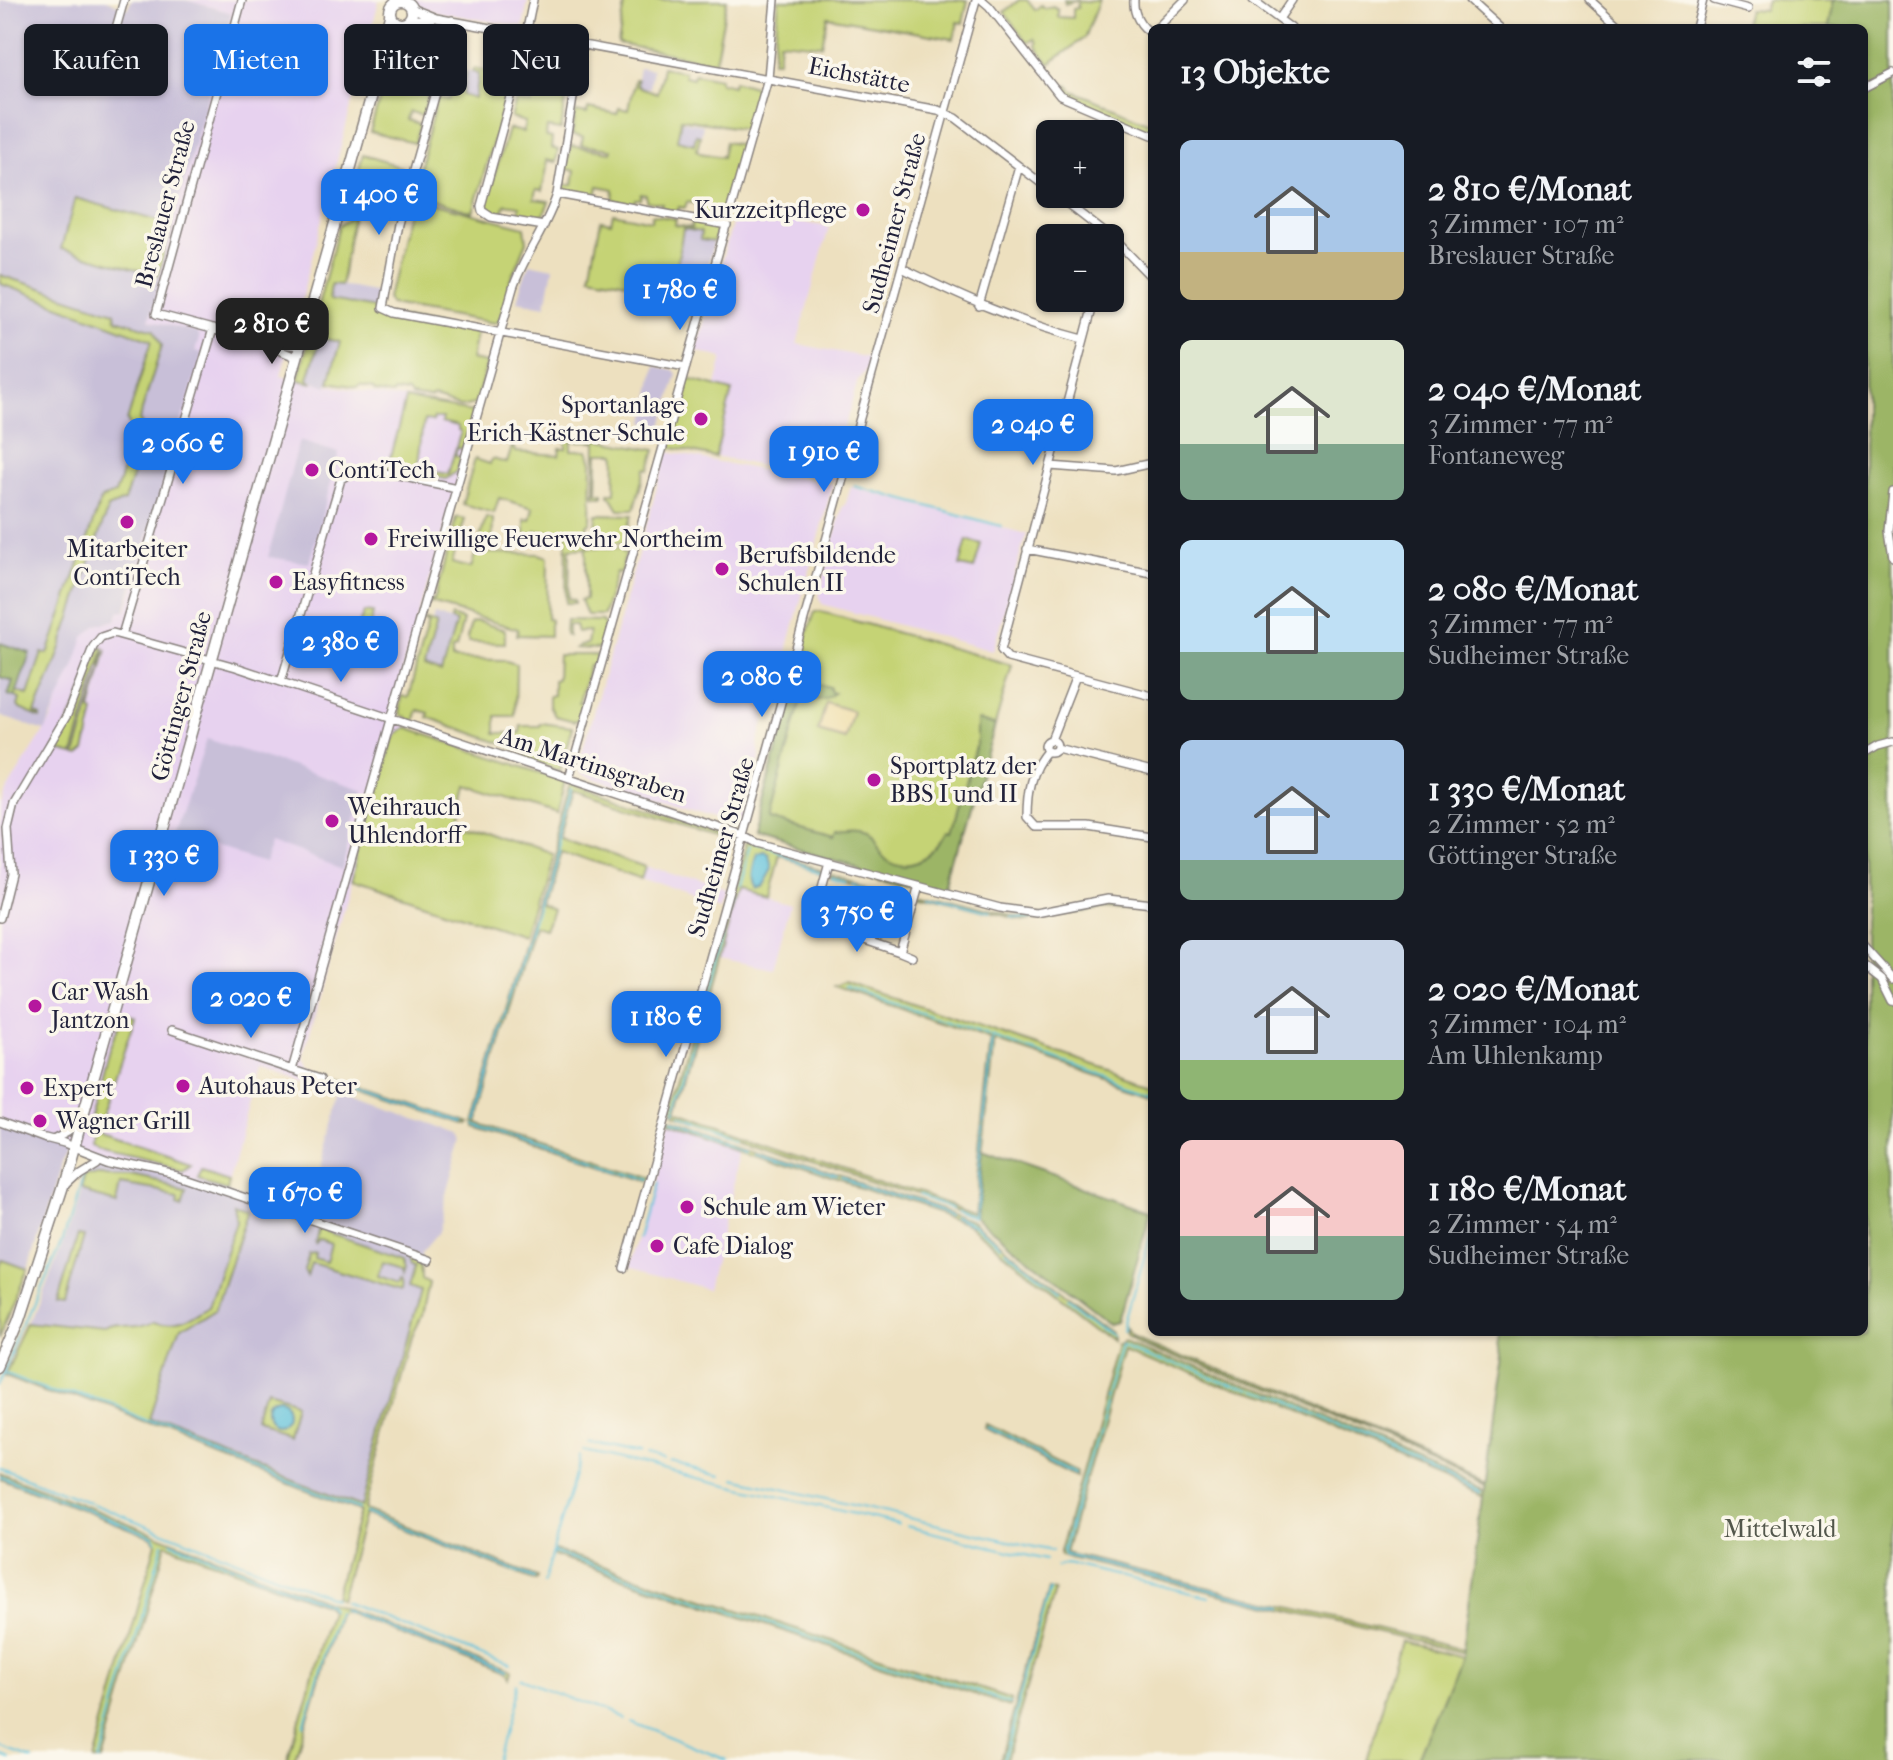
<!DOCTYPE html>
<html lang="de">
<head>
<meta charset="utf-8">
<style>
	body { margin:0; font-family:"IM FELL French Canon",serif; background:#242831; color:#f1f3f6; height:100vh; display:flex; flex-direction:column; font-size:30px; white-space:nowrap }
	* { box-sizing:border-box; margin:0 }
	p { font-size:26px; color:#9ea1a6 }
	.icon { flex:none; width:44px; height:44px; fill:none; stroke:currentColor; stroke-width:2; stroke-linecap:round; stroke-linejoin:round }
	.map { position:relative; flex:1; overflow:hidden }
	.details { position:absolute; left:1148px; top:24px; width:720px; height:1312px; display:flex; flex-direction:column; background:#171b24; border-radius:12px; box-shadow:0 2px 6px #0004 }
	.details>* { flex:none }
	.banner { position:absolute; left:24px; top:24px; width:760px; height:72px; display:flex; gap:16px }
	.tools { position:absolute; left:1036px; top:120px; display:grid; gap:16px }
	.tools a { display:grid; place-items:center; width:88px; height:88px; border-radius:12px; background:#171b24; box-shadow:0 2px 6px #0004; font-size:40px }
	.price { position:absolute; translate:-50% -68px; padding:0 18px; border-radius:16px; background:#1a73e8; color:#fff; font-size:26px; line-height:52px; filter:drop-shadow(0 2px 4px #0008) }
	.price::after { content:''; position:absolute; left:50%; top:48px; width:24px; height:18px; margin-left:-12px; background:inherit; clip-path:polygon(0 0,100% 0,50% 100%) }
	.price.current { background:#222; color:#fff }
	ul { padding:0; list-style:none }
	li { display:flex; align-items:center; gap:24px; height:200px; padding:0 32px }
	li span { display:grid; place-items:center; flex:none; width:224px; height:160px; border-radius:12px; color:#555 }
	li>.icon { margin-inline-start:auto }
	span .icon { width:96px; height:96px; fill:#fffc; stroke-width:1 }
	li b { font-size:34px }
	h2 { display:flex; justify-content:space-between; align-items:center; height:96px; padding:0 32px; font-size:34px }
	.tag { padding:0 28px; border-radius:12px; background:#171b24; box-shadow:0 2px 6px #0004; font-size:28px; line-height:72px }
	.tag.current { background:#1a73e8; color:#fff }
	.map>svg:first-child { display:block }
</style>
</head>
<body>
<div class="map">
<svg width="1893" height="1760" viewBox="0 0 1893 1760">
	<rect width="100%" height="100%" fill="#fbf7ec"/>
	<filter id="ink" filterUnits="userSpaceOnUse"><feTurbulence type="fractalNoise" baseFrequency=".0125" numOctaves="2"/><feDisplacementMap in="SourceGraphic" scale="16" xChannelSelector="R" yChannelSelector="G"/><feConvolveMatrix kernelMatrix="1 2 1 2 8 2 1 2 1" color-interpolation-filters="sRGB"/></filter>
	<filter id="wash" filterUnits="userSpaceOnUse"><feTurbulence type="fractalNoise" baseFrequency=".006" numOctaves="4" result="noise"/><feDisplacementMap in="SourceGraphic" scale="32" xChannelSelector="R" yChannelSelector="G"/><feGaussianBlur stdDeviation="1.8" result="paint"/><feColorMatrix in="noise" values="0 0 0 0 0 0 0 0 0 0 0 0 0 0 0 0 0 1.4 0 .05"/><feComposite in="paint" operator="in"/></filter>
	<g filter="url(#wash)">
		<rect width="100%" height="100%" fill="#ede0bf"/>
		<path fill="#e7d2ef" d="M186,0H379L281,376L473,412L476,416L389,720L406,726L392,738L386,760L303,1057L310,1068L322,1073L318,1085L260,1066L227,1184L90,1157L0,1120V807L10,785L51,720L83,637L97,625L116,620L120,610L126,611L201,354L195,351L198,339L197,333L149,320L161,277L158,276L231,13Z
			M415,0H528L523,27L437,12L417,4Z
			M736,211L829,227L797,344L870,358L868,367L858,380L842,435L844,450L833,481L668,447L689,379L716,386L723,358L696,351Z
			M667,452L833,484L789,643L778,693L770,698L758,744L760,757L744,816L741,822L735,825L580,774L578,766Z
			M851,487L1026,534L993,651L822,604L819,596L842,508L846,503Z
			M644,867L724,895L720,910L640,882Z
			M738,889L790,904L773,969L719,958Z
			M669,1122L743,1146L707,1289L629,1267Z"/>
		<path fill="#c8bfd8" d="M0,0H106L128,9L131,0H186L231,13L172,225L76,198L61,249L161,277L149,320L197,333L199,339L195,351L202,353L125,611L120,610L116,620L97,625L84,637L74,667L45,731L0,716Z
			M639,67L652,69L649,88L636,86Z
			M467,70L479,74L475,99L462,95Z
			M680,121L703,125L701,136L696,135L694,144L677,141Z
			M683,228L702,232L701,240L714,242L701,287L674,282Z
			M529,263L553,268L546,305L517,300Z
			M331,283L378,292L375,308L328,300Z
			M320,338L340,342L328,386L308,380Z
			M655,366L674,370L677,374L662,426L645,423Z
			M299,441L339,453L309,563L268,557Z
			M434,616L456,622L441,674L423,669L436,625L432,624Z
			M207,739L364,790L342,866L268,840L260,863L174,836Z
			M342,1093L461,1133L464,1140L438,1232L422,1251V1267L416,1265L410,1286L422,1290L361,1507L9,1369L31,1324L64,1241L90,1157L227,1184L308,1212Z
			M0,1120L70,1147L60,1165L28,1269L0,1337Z"/>
		<path fill="#c5d375" stroke="#747a58" stroke-width="2" d="M626,0H727L715,62L618,44Z
			M779,0H968L963,23L958,22L954,39L828,17L822,45L780,41L778,60H773Z
			M1019,0H1027L1035,10L1041,5L1044,8L1053,6L1058,9V17L1073,18V9L1078,8L1077,0L1065,4L1064,0L1085,2L1099,0L1084,38L1049,64L1035,45L1037,43L1034,39L1027,43L1004,12Z
			M1767,0H1833L1828,28H1743L1748,9L1764,10Z
			M495,37L515,40L518,46L514,69L473,212L411,194L438,97L448,100L450,96L440,92L447,67L464,70L466,74L463,95L475,99L479,74L473,72L475,68L487,71Z
			M662,67L684,71V76L693,78L694,73L720,78V82L733,85L734,80L757,87L746,129L681,119L677,140L694,144L696,135L700,136L697,150L700,153L722,157L725,142L742,145L722,216L717,219L696,216L697,204L687,202L685,208L679,207L678,212L661,209L662,204L646,201V195L641,194L640,199H635L634,204L613,200L614,189L598,186L596,197L567,192L563,186L564,179L565,185H573L575,171L568,169L565,175L571,146L611,152L612,149L581,145L583,137L572,135L576,112L587,114L588,108L617,114L619,108L628,110L634,80H637L636,86L657,93Z
			M524,69L548,73L544,91L552,92L555,79L569,82L561,130L547,128L546,137L552,138L551,148L558,150L556,162L546,160L547,168L542,191L536,190L534,199L549,201L544,214L537,219L519,216L520,206L506,204L502,213L489,210L486,204L508,129L523,132L525,122L511,118L516,101L531,104L533,95L518,91Z
			M388,72L426,77L421,93L429,96L423,115L411,112L408,120L421,124L415,143L370,132Z
			M1068,85L1071,90L1152,124V132L1062,93V88Z
			M363,155L401,166L397,189L402,191L400,195L357,183L356,181Z
			M75,198L172,225L158,276L61,249Z
			M410,198L525,227L527,242L510,283L499,320L494,323L391,305L387,298Z
			M613,213L651,221L652,215L676,219L675,225L691,228L692,222L714,226L717,230L714,242L700,240L701,232L683,229L674,282L665,280L663,289L590,275L601,220L611,222Z
			M353,217L341,285L331,284L329,300L375,308L385,316L476,332L471,360L487,363L475,404L460,407L434,399L430,401L411,398L408,394L396,392L393,394L375,391L373,388L360,385L357,387L329,382L340,342L320,338L308,379L313,383L298,380L339,226Z
			M0,275L115,312L116,319L155,330L162,345L139,420L147,434L124,501L108,508L56,662L35,713L41,716L40,718L20,709L18,706L20,699L15,697L17,692L28,695L42,653L48,654L101,499L115,494L130,450L134,451L137,442L133,440L135,434L127,421L152,340L1,284Z
			M689,379L732,391L715,457L668,447Z
			M406,401L473,412L463,449L457,448L455,456L461,457L457,471L446,479L429,476L431,471L448,474L461,431L458,430V426L441,422L442,418H433L432,422L424,421L418,473L388,468Z
			M566,433L655,450L649,470L645,469L634,509H619L611,496H609V493H615L616,453H598L597,492L603,493V496H595L596,441H571V450H588L592,462L591,521L587,525V547L623,548L622,552L626,553L620,573L616,572L603,615H587L581,600L586,599V547L570,548L569,599L575,600V603H566L567,532L536,531L533,534H525V519L530,520L533,508L499,498L494,513L462,504L475,459L490,464L492,459L507,463L512,447L514,448L515,452L559,455L560,448H566Z
			M597,514L632,515L624,543L592,541V530L596,529Z
			M456,517L465,519L452,563L471,568L486,517L493,519L492,542H486V553L539,554L548,557L547,618L550,619V636L517,635L518,629L427,603L428,601L434,602Z
			M967,540L981,544L974,569L960,566Z
			M819,611L1012,665L949,888L753,836L809,629L815,612Z
			M364,612L373,613L370,629L391,636L382,641L372,638L368,652H364L369,633L357,629Z
			M451,616L463,620L456,648L452,649V659L503,660L516,664L515,716H496V733H520L521,726H540L541,723L572,727L560,771L525,759L526,752L427,717L428,713L417,710L413,722L400,714L402,696L408,697L428,625L423,621L436,625L424,668L441,674L456,622L450,620Z
			M566,620L602,621L605,627L599,649L575,648L579,645L587,644L589,631L577,632L575,625H568V636L565,635Z
			M477,621L505,630V643L469,642L467,638L471,623Z
			M100,647L104,648L73,755L54,750L80,699Z
			M107,649L91,710L94,712L85,752L79,757L75,756L101,670L102,658Z
			M558,655H597L594,666L589,665L579,702L583,704L579,719L574,721L555,716L549,705V696L553,695V680L557,679Z
			M405,728L565,781L557,814L467,785L458,823L546,855L523,936L353,880L392,739L397,732Z
			M570,783L733,838L737,843L573,790L559,838L644,867L640,882L555,852L540,903L553,909L545,929L534,926L477,1123L646,1179L640,1182L475,1127L474,1123Z
			M748,844L750,848L1020,917C1061,918 1115,893 1152,912L1105,908L1025,921L777,857L766,897L738,890L677,1110L972,1213L991,1040L837,987L849,983L1152,1084V1094L995,1041L975,1217L676,1114L672,1107L744,847Z
			M125,1013L135,1017L97,1133L191,1164L183,1170L97,1150L91,1146L92,1137L86,1136L109,1048L119,1025H123Z
			M322,1073L470,1123L468,1125L321,1076Z
			M670,1118L971,1221L1113,1330L1114,1338L967,1224L669,1122Z
			M201,1166L229,1175L227,1184L197,1175Z
			M101,1175L131,1176L187,1188L183,1201L179,1199L180,1194L121,1184L117,1202L79,1192L83,1179Z
			M233,1204L248,1210L215,1310L179,1333L149,1425L361,1507L421,1290L410,1286L416,1265L412,1264L410,1257C422,1261 422,1266 422,1278L429,1282L422,1317L412,1337L364,1510L537,1577L536,1581L364,1514L340,1599L335,1596L359,1511L7,1374L31,1324L105,1332C116,1324 136,1332 153,1321C176,1331 188,1319 208,1307L236,1221Z
			M318,1229L404,1258L407,1266L405,1272L404,1267L382,1261L378,1276L400,1283L402,1278L404,1279L403,1290L311,1263L307,1277L304,1271L309,1254L315,1253L314,1258L326,1262L331,1244L319,1240L315,1245Z
			M78,1235L84,1236L65,1303L58,1302Z
			M3,1260L28,1269L0,1337V1269Z
			M1127,1326L1131,1333L1485,1486V1488L1138,1339L1126,1332Z
			M1124,1337L1484,1493V1498L1124,1345L1065,1553L1464,1649L1463,1652L1061,1556L1060,1552L1118,1341Z
			M269,1403L301,1412L293,1440L261,1430Z
			M985,1425L1077,1472L1076,1477L984,1430Z
			M0,1473L510,1673L508,1679L505,1675L342,1610L338,1613L294,1760H287L330,1610L326,1605L166,1544L104,1760H96L156,1543L152,1537L0,1478Z
			M554,1550L1012,1699L1010,1706L553,1555Z
			M1049,1589L1055,1591L1006,1760H1000Z
			M1401,1641L1462,1656L1419,1760H1366Z"/>
		<path fill="#9cb566" stroke="#5f6c50" stroke-width="2" d="M1833,0H1893V1760H1419L1462,1656L1502,1355L1499,1332H1864V28H1828Z
			M0,643L30,653L15,697L8,695L13,681L0,677Z
			M808,682L830,687V691L834,693L825,699L801,701L769,819L833,837L835,832C846,831 856,829 866,833C873,836 877,846 884,850C908,866 936,855 948,831L952,832L977,743V720L995,725L949,888L753,836L796,683L807,686Z
			M982,1152L1151,1211L1120,1321L1112,1323L975,1217Z"/>
		<path fill="#eeda9e" stroke="#887e6c" stroke-width="2" d="M826,703L853,711L845,739L818,731Z"/>
		<path fill="#5dc1db" stroke="#40728b" stroke-width="2" d="M761,858L766,860L769,870L760,886L752,889C745,880 750,870 753,860Z
			M270 1421a11 11 0 1 1 22 0a11 11 0 1 1-22 0Z"/>
		<g fill="none" stroke-linecap="round" stroke-linejoin="round">
			<path stroke="#5dc1db" stroke-width="2" d="M854,486L1001,526
				M752,849L820,868
				M835,872L850,876
				M857,877L910,890
				M736,889L747,851
				M929,895L991,912
				M1078,911L1108,905L1152,911
				M1011,917L1031,919L1051,917
				M726,923L732,902
				M849,988L1152,1092
				M504,1021L571,789
				M323,1075L463,1122
				M675,1111L723,932
				M681,1115L743,1137
				M672,1120L750,1147
				M476,1121L503,1026
				M475,1125L640,1180
				M758,1150L838,1177
				M843,1179L948,1215
				M916,1197L949,1208
				M954,1210L973,1217L993,1039
				M954,1217L975,1226L1001,1246
				M638,1238L653,1184
				M1006,1250L1060,1292
				M1068,1298L1114,1333
				M1124,1329L1152,1230
				M6,1371L358,1509
				M0,1384L62,1241L81,1179
				M986,1429L1075,1474
				M589,1444L638,1455
				M584,1452L898,1524
				M645,1457L664,1462
				M670,1463L722,1475
				M0,1468L334,1598
				M0,1476L153,1536L156,1541
				M735,1478L1052,1551
				M365,1513L534,1578
				M906,1526L1046,1560
				M171,1542L328,1604L331,1609
				M552,1552L1011,1703
				M1057,1567L1067,1564L1209,1597
				M544,1583L579,1457
				M343,1601L509,1666
				M1283,1607L1065,1555L1063,1551L1122,1340L1480,1494
				M342,1609L505,1673
				M521,1679L620,1718
				M628,1721L727,1760
				M303,1724L337,1612
				M0,1748L33,1760
				M0,1756L11,1760
				M101,1760L163,1543
				M495,1760L516,1684
				M1003,1760L1050,1589"/>
		</g>
	</g>
	<g filter="url(#ink)">
		<g fill="none" stroke-linecap="round" stroke-linejoin="round">
			<defs>
				<path id="street" d="M242,0L156,314L261,342L300,346
					M533,0L519,68L481,206L482,211L491,217L544,226
					M982,0L989,6L1060,96L1152,135
					M1134,0C1133,13 1140,27 1152,33
					M1253,0L1291,28
					M1469,0L1500,28
					M1590,0L1621,28
					M1714,0L1748,9
					M411,8L436,18L938,110L956,118L1050,190
					M1279,19L1292,0
					M407,20L433,18
					M452,20L443,64L398,224L383,308L394,313L686,367
					M1157,28L1185,0
					M1696,28L1703,0
					M109,53L124,0
					M1864,88L1893,73
					M557,194L727,225
					M1055,194L1118,243L1152,278
					M902,268C965,299 1015,321 1083,339
					M1095,298L1001,650L1008,658L1152,696
					M979,306L1019,166
					M266,345L296,357
					M1050,466L1116,471L1152,463
					M1893,492L1889,531L1893,557
					M1027,549L1152,573
					M122,635L213,329
					M281,682L341,479L355,470L366,469L457,488
					M1045 746a6 6 0 1 1 12 0a6 6 0 1 1-12 0Z
					M1051,740L1076,676
					M1057,748L1152,772
					M1047,751C1030,771 1027,792 1027,817L1036,827H1089L1152,837
					M1864,754L1878,746L1893,742
					M569,778L768,78L775,0
					M829,862L815,913L816,919L838,931L900,952L919,886
					M0,918L11,874L8,829L14,804L67,715L93,647L101,637L113,633L236,667L744,836L757,843L1000,908L1036,913L1108,899L1152,904
					M1864,947L1893,979
					M900,952L912,957
					M1864,965L1882,979L1893,1001
					M172,1030L320,1079
					M292,1070L513,288C524,255 547,228 557,194L582,44
					M0,1122L46,1139
					M45,1138L64,1143L108,1160L177,1175L430,1260
					M53,1140L68,1132L80,1119
					M64,1185L79,1171L97,1160
					M624,1268L976,0"/>
				<path id="secondary" d="M390 12a11 11 0 1 1 22 0a11 11 0 1 1-22 0Z
					M382,47L390,15
					M0,1366L20,1319L63,1186L381,60L402,23"/>
			</defs>
			<use href="#street" stroke="#88817d" stroke-width="10"/>
			<use href="#secondary" stroke="#88817d" stroke-width="13"/>
			<use href="#street" stroke="#fff" stroke-width="7"/>
			<use href="#secondary" stroke="#fff" stroke-width="10"/>
		</g>
	</g>
	<g fill="#b5179e" stroke="#fbf7ec" stroke-width="3">
		<circle cx="863" cy="210" r="8"/>
		<circle cx="701" cy="419" r="8"/>
		<circle cx="312" cy="470" r="8"/>
		<circle cx="127" cy="522" r="8"/>
		<circle cx="371" cy="539" r="8"/>
		<circle cx="722" cy="569" r="8"/>
		<circle cx="276" cy="582" r="8"/>
		<circle cx="874" cy="780" r="8"/>
		<circle cx="332" cy="821" r="8"/>
		<circle cx="35" cy="1006" r="8"/>
		<circle cx="183" cy="1086" r="8"/>
		<circle cx="27" cy="1088" r="8"/>
		<circle cx="40" cy="1121" r="8"/>
		<circle cx="687" cy="1207" r="8"/>
		<circle cx="657" cy="1246" r="8"/>
	</g>
	<g text-anchor="middle" dominant-baseline="central" stroke-width="7" stroke-linejoin="round" paint-order="stroke">
		<g font-size="24" fill="#22223b" stroke="#fbf7ec">
			<text transform="translate(859 75) rotate(11)">Eichstätte</text>
			<text transform="translate(165 204) rotate(-75)">Breslauer Straße</text>
			<text transform="translate(894 223) rotate(-75)">Sudheimer Straße</text>
			<text transform="translate(181 696) rotate(-75)">Göttinger Straße</text>
			<text transform="translate(593 765) rotate(18)">Am Martinsgraben</text>
			<text transform="translate(721 847) rotate(-74)">Sudheimer Straße</text>
		</g>
		<g font-size="24" fill="#22223b" stroke="#fbf7ec" text-anchor="start">
			<text x="847" y="210" text-anchor="end">Kurzzeitpflege</text>
			<text x="685" y="405" text-anchor="end">Sportanlage<tspan x="685" dy="28">Erich-Kästner-Schule</tspan></text>
			<text x="328" y="470">ContiTech</text>
			<text x="387" y="539">Freiwillige Feuerwehr Northeim</text>
			<text x="127" y="549" text-anchor="middle">Mitarbeiter<tspan x="127" dy="28">ContiTech</tspan></text>
			<text x="738" y="555">Berufsbildende<tspan x="738" dy="28">Schulen II</tspan></text>
			<text x="292" y="582">Easyfitness</text>
			<text x="890" y="766">Sportplatz der<tspan x="890" dy="28">BBS I und II</tspan></text>
			<text x="348" y="807">Weihrauch<tspan x="348" dy="28">Uhlendorff</tspan></text>
			<text x="51" y="992">Car Wash<tspan x="51" dy="28">Jantzon</tspan></text>
			<text x="199" y="1086">Autohaus Peter</text>
			<text x="43" y="1088">Expert</text>
			<text x="56" y="1121">Wagner Grill</text>
			<text x="703" y="1207">Schule am Wieter</text>
			<text x="673" y="1246">Cafe Dialog</text>
		</g>
		<g font-size="24" fill="#53574c" stroke="#fbf7ec">
			<text x="1780" y="1529">Mittelwald</text>
		</g>
	</g>
</svg>
<div class="tools">
<a>+</a>
<a>−</a>
</div>
<b class="price" style="left:379px;top:237px">1 400 €</b>
<b class="price" style="left:680px;top:332px">1 780 €</b>
<b class="price current" style="left:272px;top:366px">2 810 €</b>
<b class="price" style="left:1033px;top:467px">2 040 €</b>
<b class="price" style="left:183px;top:486px">2 060 €</b>
<b class="price" style="left:824px;top:494px">1 910 €</b>
<b class="price" style="left:341px;top:684px">2 380 €</b>
<b class="price" style="left:762px;top:719px">2 080 €</b>
<b class="price" style="left:164px;top:898px">1 330 €</b>
<b class="price" style="left:857px;top:954px">3 750 €</b>
<b class="price" style="left:251px;top:1040px">2 020 €</b>
<b class="price" style="left:666px;top:1059px">1 180 €</b>
<b class="price" style="left:305px;top:1235px">1 670 €</b>
<div class="banner">
<a class="tag">Kaufen</a>
<a class="tag current">Mieten</a>
<a class="tag">Filter</a>
<a class="tag">Neu</a>
</div>
<section class="details">
<h2>13 Objekte<svg class="icon" aria-label="filters" viewBox="0 0 24 24"><path d="M4 7h16M4 17h16"/><circle cx="9" cy="7" r="2"/><circle cx="15" cy="17" r="2"/></svg></h2>
<ul>
<li><span style="background:linear-gradient(#a9c7e8 70%,#c2b280 0)"><svg class="icon" aria-label="home" viewBox="0 0 24 24"><path d="M3 11l9-7 9 7M6 9v11h12V9"/></svg></span><div><b>2 810 €/Monat</b><p>3 Zimmer · 107 m²</p><p>Breslauer Straße</p></div></li>
<li><span style="background:linear-gradient(#dfe7d0 65%,#7fa58c 0)"><svg class="icon" aria-label="home" viewBox="0 0 24 24"><path d="M3 11l9-7 9 7M6 9v11h12V9"/></svg></span><div><b>2 040 €/Monat</b><p>3 Zimmer · 77 m²</p><p>Fontaneweg</p></div></li>
<li><span style="background:linear-gradient(#bfe0f5 70%,#7fa58c 0)"><svg class="icon" aria-label="home" viewBox="0 0 24 24"><path d="M3 11l9-7 9 7M6 9v11h12V9"/></svg></span><div><b>2 080 €/Monat</b><p>3 Zimmer · 77 m²</p><p>Sudheimer Straße</p></div></li>
<li><span style="background:linear-gradient(#a9c7e8 75%,#7fa58c 0)"><svg class="icon" aria-label="home" viewBox="0 0 24 24"><path d="M3 11l9-7 9 7M6 9v11h12V9"/></svg></span><div><b>1 330 €/Monat</b><p>2 Zimmer · 52 m²</p><p>Göttinger Straße</p></div></li>
<li><span style="background:linear-gradient(#c9d6e8 75%,#8fb573 0)"><svg class="icon" aria-label="home" viewBox="0 0 24 24"><path d="M3 11l9-7 9 7M6 9v11h12V9"/></svg></span><div><b>2 020 €/Monat</b><p>3 Zimmer · 104 m²</p><p>Am Uhlenkamp</p></div></li>
<li><span style="background:linear-gradient(#f6c9c9 60%,#7fa58c 0)"><svg class="icon" aria-label="home" viewBox="0 0 24 24"><path d="M3 11l9-7 9 7M6 9v11h12V9"/></svg></span><div><b>1 180 €/Monat</b><p>2 Zimmer · 54 m²</p><p>Sudheimer Straße</p></div></li>
</ul>
</section>
</div>
</body>
</html>
